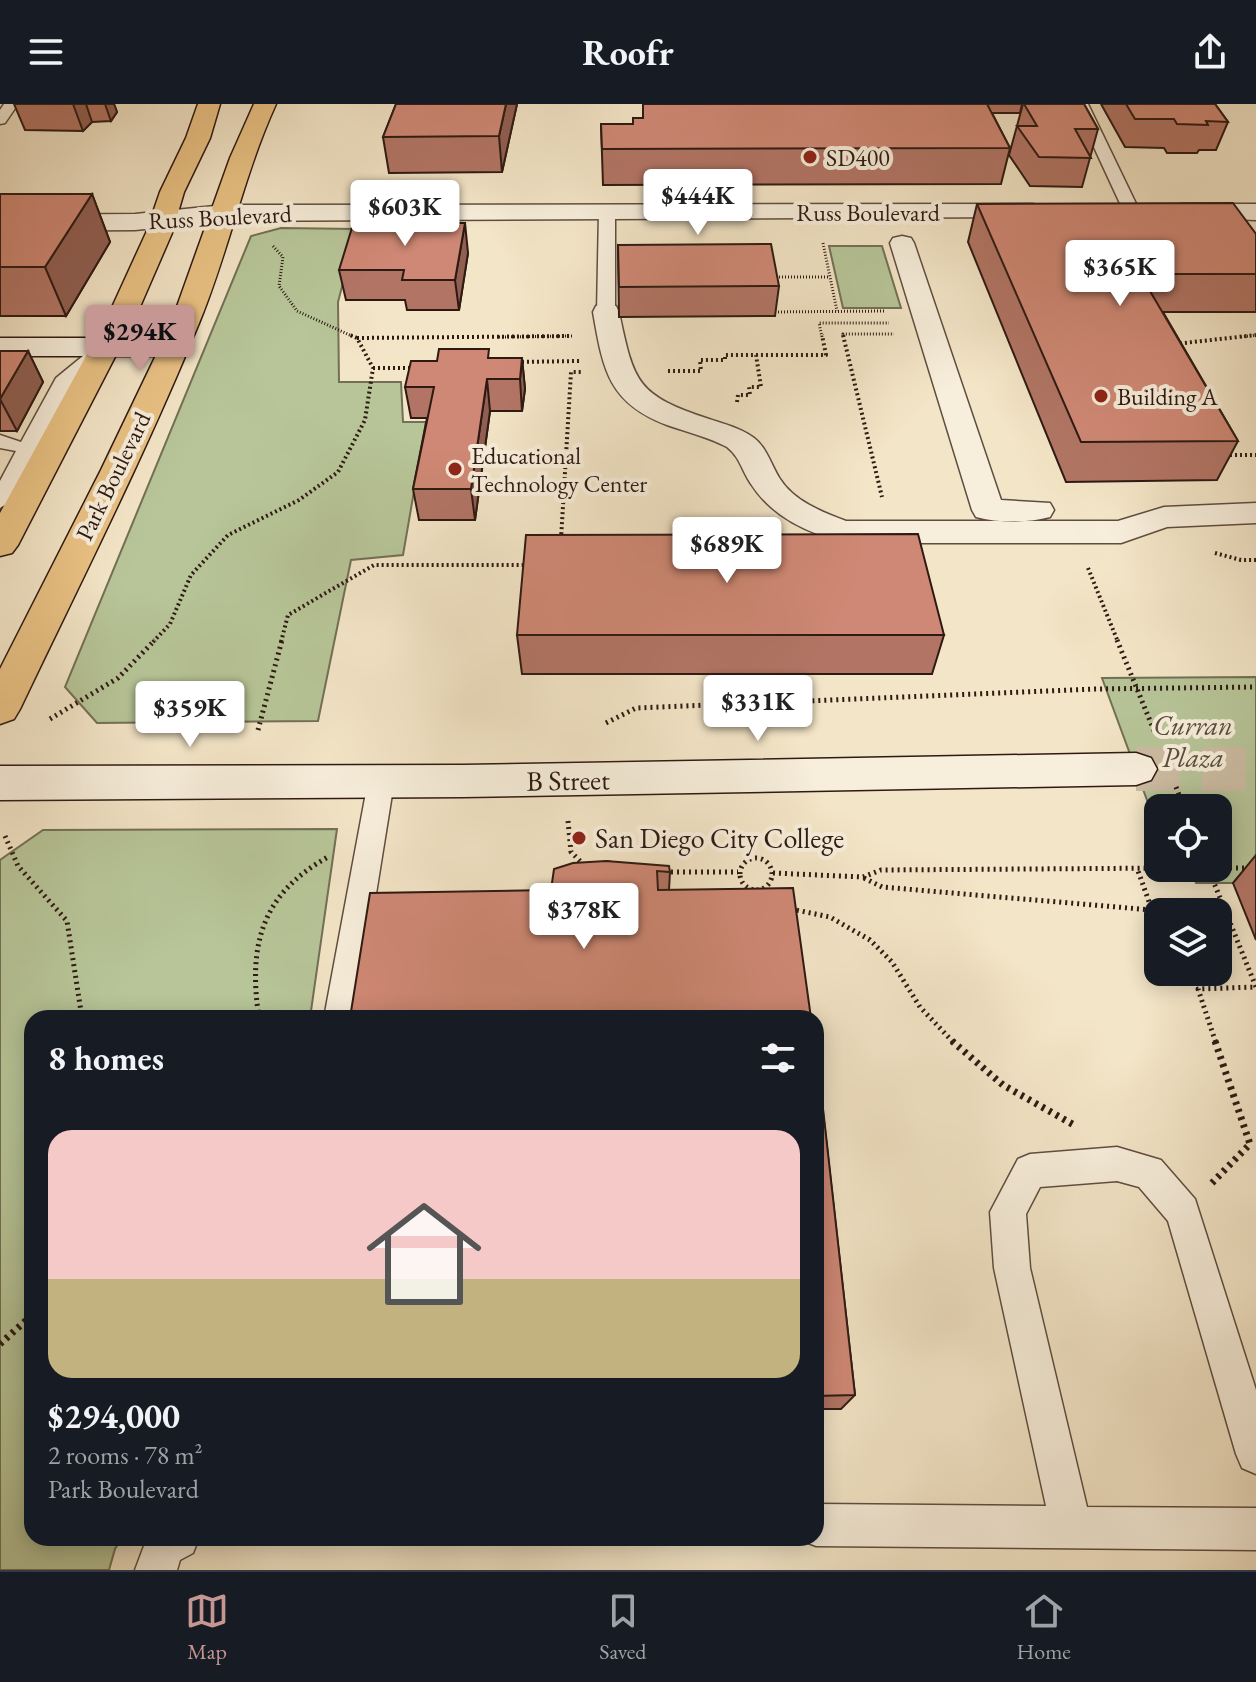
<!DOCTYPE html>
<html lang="en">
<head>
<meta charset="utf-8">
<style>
	body { margin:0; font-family:"EB Garamond",serif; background:#242831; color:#f1f3f6; height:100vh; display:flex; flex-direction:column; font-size:30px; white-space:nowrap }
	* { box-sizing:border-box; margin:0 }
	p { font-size:26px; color:#9ea1a6 }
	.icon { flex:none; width:44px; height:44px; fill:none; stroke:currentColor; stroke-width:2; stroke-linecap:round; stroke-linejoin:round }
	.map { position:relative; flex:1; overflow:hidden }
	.details { position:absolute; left:24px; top:906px; width:800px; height:536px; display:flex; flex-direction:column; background:#171b24; border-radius:24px; box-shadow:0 4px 20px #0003 }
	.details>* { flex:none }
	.controls { position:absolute; left:1144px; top:690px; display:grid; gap:16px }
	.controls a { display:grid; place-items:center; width:88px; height:88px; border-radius:16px; background:#171b24; box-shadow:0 4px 20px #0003; font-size:40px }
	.price { position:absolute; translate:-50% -68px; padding:0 18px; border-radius:8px; background:#fff; color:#222; font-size:26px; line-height:52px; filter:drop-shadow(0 2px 4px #0008) }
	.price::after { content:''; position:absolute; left:50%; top:48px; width:24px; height:18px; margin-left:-12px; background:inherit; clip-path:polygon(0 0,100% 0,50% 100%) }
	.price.active { background:#c59692; color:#111 }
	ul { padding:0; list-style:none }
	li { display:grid; align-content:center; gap:16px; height:424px; padding:0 24px }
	li span { display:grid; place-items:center; height:248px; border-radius:24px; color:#555 }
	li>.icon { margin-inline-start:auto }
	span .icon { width:144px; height:144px; fill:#fffc; stroke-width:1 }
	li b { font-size:34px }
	h2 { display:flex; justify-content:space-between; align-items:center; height:96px; padding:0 24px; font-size:34px }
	header { display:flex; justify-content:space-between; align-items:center; height:104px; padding:0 24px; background:#171b24; font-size:36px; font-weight:700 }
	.tabs { display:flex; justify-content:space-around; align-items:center; height:112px; border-top:2px solid #363941; background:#171b24; font-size:22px; color:#9ea1a6 }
	.tabs a { display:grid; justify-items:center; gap:4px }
	.tabs .active { color:#c59692 }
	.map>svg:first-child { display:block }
</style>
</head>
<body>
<header><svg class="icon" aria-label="menu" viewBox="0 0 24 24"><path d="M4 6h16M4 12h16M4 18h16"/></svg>Roofr<svg class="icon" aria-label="share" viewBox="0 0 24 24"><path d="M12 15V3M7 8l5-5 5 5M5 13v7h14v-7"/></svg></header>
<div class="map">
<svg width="1256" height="1466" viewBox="0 0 1256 1466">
	<rect width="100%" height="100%" fill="#f3e5c7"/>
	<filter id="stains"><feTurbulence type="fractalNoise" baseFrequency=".0025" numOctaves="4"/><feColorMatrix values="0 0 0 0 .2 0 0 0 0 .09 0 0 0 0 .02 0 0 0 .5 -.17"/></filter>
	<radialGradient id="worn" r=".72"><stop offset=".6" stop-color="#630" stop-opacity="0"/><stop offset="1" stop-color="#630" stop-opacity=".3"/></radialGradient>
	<path fill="#b7c598" stroke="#727056" stroke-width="2" d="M281,124L357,125L338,198L339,278H401L403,318H426L403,451L351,456L318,617L97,619L65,583L251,132Z
		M882,142L901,204H843L829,142Z
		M1256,573V779H1196L1192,768H1174L1172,764H1218V704H1158V726L1102,574Z
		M337,725L310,914H32V1434H122L115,1445L109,1466H0V756L43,726Z"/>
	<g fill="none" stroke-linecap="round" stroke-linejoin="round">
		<path stroke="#ccbca3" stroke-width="44" stroke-dasharray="44 22" stroke-linecap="butt" d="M1136,665H1256"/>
		<defs>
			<path id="service" d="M4,0H18L5,19L0,20V6Z
				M1074,0H1088L1140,108L1138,111H1126L1124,108Z
				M607,103L615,108V208L606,213L597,208L599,108Z
				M107,236L116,242L71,281L11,397L0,404V377L16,347L0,344V331L21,338L56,274L100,238Z
				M381,668L391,671L394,678L356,914H324L368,678L371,671Z
				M1117,1043L1161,1056L1195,1095L1256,1286V1370L1242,1364L1236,1350L1168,1117L1139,1083L1117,1077L1040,1083L1026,1110L1030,1164L1087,1403L1256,1404V1446L816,1442L801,1436L816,1434V1400L1046,1402L994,1164L990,1108L1018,1055L1030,1050Z
				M147,1434H199L193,1449L180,1456L177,1466H135Z"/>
			<path id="pedestrian" d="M902,132L911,134L914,139L1001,396L1050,399L1054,406L1050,413C1028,419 998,419 976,413L972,406L890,139L893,134Z
				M606,200L616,202L619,208C634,280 637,291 709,315C724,320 741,324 754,334C767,344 771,361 780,375C794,397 822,408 846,417H1118L1164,403L1256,399V419L1167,423L1121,439H846C808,429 773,414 751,380C742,367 740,353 727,343C708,333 687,328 667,321C608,299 603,265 593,208L596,202Z"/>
			<path id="minor" d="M1033,100L1042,103L1046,108L1042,113L225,117L135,126L0,127V111L135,110L225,101Z
				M1182,100H1256V116L1173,113L1169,108L1173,103Z"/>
			<path id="secondary" d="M0,234H174L184,237L189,243L184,249L174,252H0Z
				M1136,649L1151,654L1157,665L1151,676L1136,681L463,693L0,696V662L463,661Z"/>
			<path id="primary" d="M198,0H220L210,34L184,88L172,129L136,212L18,441L12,449L0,452V409L108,212L146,129L160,88L186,34Z
				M254,0H276C243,72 228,151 197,224C144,353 80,479 20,605L14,615L0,620V565L101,366L170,222L230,54Z"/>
		</defs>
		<use href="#service" stroke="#5f4d40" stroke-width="3"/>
		<use href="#pedestrian" stroke="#5f4d40" stroke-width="3"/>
		<use href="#minor" stroke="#5f4d40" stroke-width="3"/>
		<use href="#secondary" stroke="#2e1a13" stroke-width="3"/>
		<use href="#primary" stroke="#2e1a13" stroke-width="3"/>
		<path stroke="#2e1a13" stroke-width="3" stroke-dasharray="1 2" stroke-linecap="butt" d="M823,139L837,207
			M273,142L283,153L279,182L297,207L354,233
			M770,173H829
			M772,208L886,207
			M499,233L572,232
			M822,233L819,219H889
			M844,233L843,230H894
			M1241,233L1256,231"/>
		<path stroke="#2e1a13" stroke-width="4" stroke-dasharray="2 3" stroke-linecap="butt" d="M843,231L882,393
			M357,234L572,232
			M1175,240L1256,231
			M517,258L579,257
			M373,264H416
			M668,267H701L700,256H725V251H826L822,231
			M737,298L738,291H750L749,283H761L756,251
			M1225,351H1256
			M561,435L571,268H582
			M1215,449L1241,456H1256
			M1088,464L1118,538
			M153,538L170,520L191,471L228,431L299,396L338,368L365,316L373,264L357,234L350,231
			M281,538L288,511L374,461H527"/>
		<path stroke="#2e1a13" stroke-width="5" stroke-dasharray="2 4" stroke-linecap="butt" d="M1117,536L1155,629
			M50,615L118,574L155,536
			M606,619L636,604L1096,585L1256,583
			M258,626L282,536
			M1176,683L1184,704
			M568,717L571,748L584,761
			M5,732L18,762L67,817L82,914
			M740 770a16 16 0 1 1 32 0a16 16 0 1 1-32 0Z
			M1208,764L1256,883L1198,885L1216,939
			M1218,764H1256
			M665,768H738
			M773,769L863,773L881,766L1172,764
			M864,774L882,783L1152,806L1137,764
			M791,805L830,813L870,836L892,858L920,903L954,939
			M259,914C248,842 261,790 328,753"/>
		<path stroke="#2e1a13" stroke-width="7" stroke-dasharray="3 5" stroke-linecap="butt" d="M952,937L1003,981L1074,1021
			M1212,1079L1250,1040L1215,937
			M0,1240L32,1211"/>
		<use href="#service" fill="#f7eedb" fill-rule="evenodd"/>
		<use href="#pedestrian" fill="#f7eedb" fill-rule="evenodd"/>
		<use href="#minor" fill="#f7eedb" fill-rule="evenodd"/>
		<use href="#secondary" fill="#f7eedb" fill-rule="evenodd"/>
		<use href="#primary" fill="#eac284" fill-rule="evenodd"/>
	</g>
	<path fill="#b27565" stroke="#2e1a13" stroke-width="2" d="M14,0H114L117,8L111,17L92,18L83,27L25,26Z
		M396,0H517L502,68L389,69L383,33Z
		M643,0H1022L1020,9H992L1010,44L1001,80L603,81L601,20H633L643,14Z
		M1023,0H1084L1098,25L1082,83L1030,82L1009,51Z
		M1101,0H1215L1228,18L1216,46H1199L1197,49H1167L1164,44L1125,43Z
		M0,90H92L110,138L66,212H0Z
		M977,100L1256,130V208H1163L1238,337L1217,376L1066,378L968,138Z
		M415,119L468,149L459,206H407L405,196H346L339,166Z
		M618,141L779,182L775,212L619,213Z
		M0,247H28L43,278L17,327H0Z
		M522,254L525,285L522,307H490L475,416H419L413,385L427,314H411L405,283L437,257Z
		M517,531H944L932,570H522Z
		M1256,751V836L1233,779Z
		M606,757L670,768L669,786L811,914L551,786Z
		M816,946L855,1291L841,1305H816Z"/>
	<path fill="#915f52" stroke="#2e1a13" stroke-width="2" d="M73,0H86L92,18L83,27Z
		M105,0H114L117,8L111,17Z
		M506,0H517L502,68L499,32Z
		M92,90L110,138L66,212L45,163Z
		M465,119L468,149L459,206L455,176Z
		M28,247L43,278L17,327L0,295Z
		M522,254L525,285L522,307L520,275Z
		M487,275L490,307L475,416L471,385Z"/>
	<path fill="#cf8875" stroke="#2e1a13" stroke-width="2" d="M396,0H506L499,32L383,33Z
		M643,0H987L1010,44L602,45L601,20H633V14H643Z
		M1024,0H1084L1098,25H1075L1091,54L1039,53L1017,22H1037Z
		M1126,0H1215L1228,18L1206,17L1208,21L1177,20L1174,15H1135Z
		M0,90H92L45,163H0Z
		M1233,99L1256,130V170H1140L1238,337L1081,338L977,100Z
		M410,113L415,119H465L455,176H402L404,166H339L355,114Z
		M771,140L779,182L619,183L618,141Z
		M439,245H489L488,254H522L520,275H487L471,385H413L434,283H405L411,257H437Z
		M0,247H28L0,295Z
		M918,430L944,531H517L526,431Z
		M606,757L669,762L670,768L657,767L658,786L793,784L811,914H350L370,789L551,786L554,765L573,759Z
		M816,946L818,960L855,1291L816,1292Z"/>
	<g fill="#8f2418" stroke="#f7eedb" stroke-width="3">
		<circle cx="810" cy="53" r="8"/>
		<circle cx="1101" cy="292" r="8"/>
		<circle cx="455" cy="365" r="8"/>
		<circle cx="579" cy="734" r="8"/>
	</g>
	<g text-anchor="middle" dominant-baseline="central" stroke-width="8" stroke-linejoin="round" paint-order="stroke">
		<g font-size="24" fill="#2e1a13" stroke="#f7eedb" text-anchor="start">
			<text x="826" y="53">SD400</text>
			<text x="1117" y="292">Building A</text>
			<text x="471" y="351">Educational<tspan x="471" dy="28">Technology Center</tspan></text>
		</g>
		<g font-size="24" fill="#2e1a13" stroke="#f7eedb">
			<text x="868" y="108">Russ Boulevard</text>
			<text transform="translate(220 113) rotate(-3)">Russ Boulevard</text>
			<text transform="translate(113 372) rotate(-64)">Park Boulevard</text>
		</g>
		<g font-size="28" font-style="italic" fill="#574d3b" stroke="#f7eedb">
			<text x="1193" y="621">Curran<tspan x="1193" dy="32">Plaza</tspan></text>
		</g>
		<g font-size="28" fill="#2e1a13" stroke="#f7eedb">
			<text transform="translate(568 676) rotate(-1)">B Street</text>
		</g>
		<g font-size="28" fill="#2e1a13" stroke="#f7eedb" text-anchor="start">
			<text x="595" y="734">San Diego City College</text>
		</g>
	</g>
	<rect width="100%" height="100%" filter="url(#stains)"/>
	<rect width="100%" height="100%" fill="url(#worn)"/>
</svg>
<div class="controls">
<a><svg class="icon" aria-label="locate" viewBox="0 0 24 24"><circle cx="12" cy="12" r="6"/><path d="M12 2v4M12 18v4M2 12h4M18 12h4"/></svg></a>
<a><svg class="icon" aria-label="layers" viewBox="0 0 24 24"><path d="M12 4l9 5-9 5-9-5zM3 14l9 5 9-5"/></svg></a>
</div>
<b class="price" style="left:698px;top:133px">$444K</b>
<b class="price" style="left:405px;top:144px">$603K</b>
<b class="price" style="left:1120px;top:204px">$365K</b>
<b class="price active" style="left:140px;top:269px">$294K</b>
<b class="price" style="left:727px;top:481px">$689K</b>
<b class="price" style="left:758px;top:639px">$331K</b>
<b class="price" style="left:190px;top:645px">$359K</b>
<b class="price" style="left:584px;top:847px">$378K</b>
<section class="details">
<h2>8 homes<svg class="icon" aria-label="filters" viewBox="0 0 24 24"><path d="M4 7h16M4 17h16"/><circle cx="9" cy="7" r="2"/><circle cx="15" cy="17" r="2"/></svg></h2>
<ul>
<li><span style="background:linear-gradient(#f6c9c9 60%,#c2b280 0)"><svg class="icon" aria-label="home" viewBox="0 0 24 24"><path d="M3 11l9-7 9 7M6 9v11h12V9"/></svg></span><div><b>$294,000</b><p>2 rooms · 78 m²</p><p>Park Boulevard</p></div></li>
</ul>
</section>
</div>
<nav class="tabs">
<a class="active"><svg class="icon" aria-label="map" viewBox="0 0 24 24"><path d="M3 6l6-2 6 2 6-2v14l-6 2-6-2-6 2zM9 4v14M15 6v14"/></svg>Map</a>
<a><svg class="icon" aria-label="saved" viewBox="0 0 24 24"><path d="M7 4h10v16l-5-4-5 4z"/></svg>Saved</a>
<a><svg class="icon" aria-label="home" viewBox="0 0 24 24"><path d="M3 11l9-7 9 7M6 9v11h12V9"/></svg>Home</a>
</nav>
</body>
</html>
